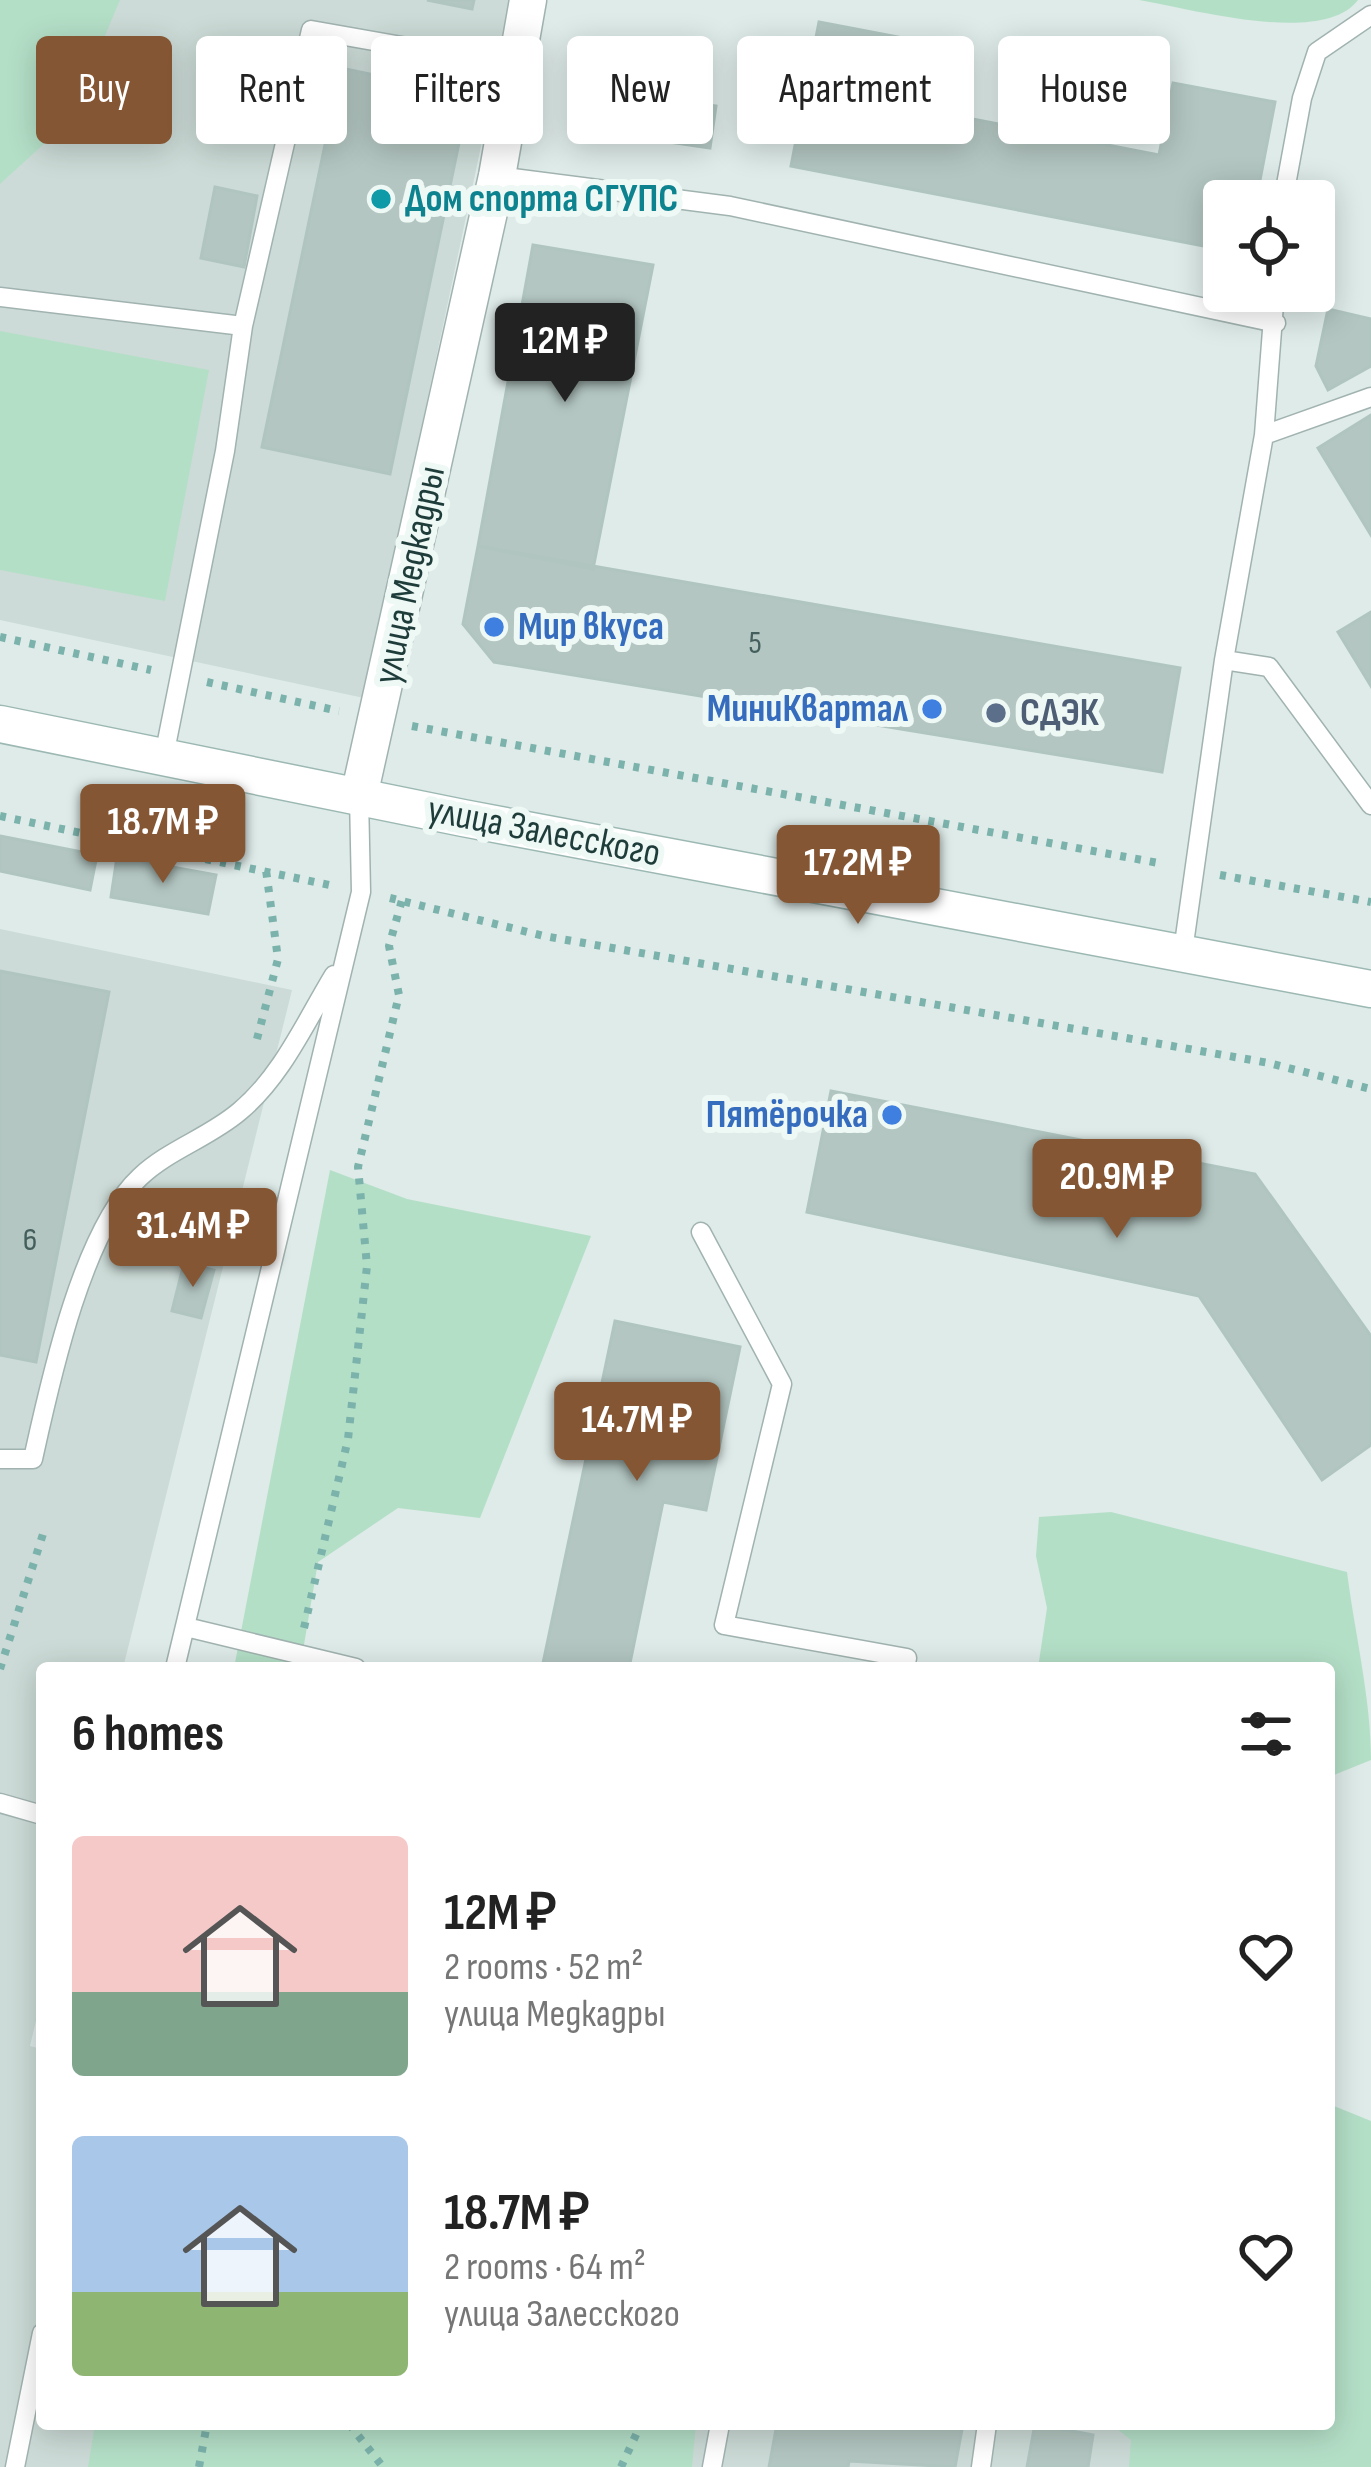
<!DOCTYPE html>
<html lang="en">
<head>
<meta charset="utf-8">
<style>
	body { margin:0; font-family:"Sofia Sans Condensed",sans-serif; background:#f2f2f2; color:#222; height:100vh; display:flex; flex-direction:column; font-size:45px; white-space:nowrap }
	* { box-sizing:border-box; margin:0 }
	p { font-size:39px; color:#767676 }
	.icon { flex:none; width:66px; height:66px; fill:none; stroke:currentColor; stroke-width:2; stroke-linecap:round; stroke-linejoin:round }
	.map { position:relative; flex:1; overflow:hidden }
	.panel { position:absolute; left:36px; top:1662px; width:1299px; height:768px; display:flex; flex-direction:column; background:#fff; border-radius:12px; box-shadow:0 6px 30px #0003 }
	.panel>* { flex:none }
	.guide { position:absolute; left:36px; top:36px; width:1299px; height:108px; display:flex; gap:24px }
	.controls { position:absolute; left:1203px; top:180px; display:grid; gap:24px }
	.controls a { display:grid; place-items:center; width:132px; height:132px; border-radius:12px; background:#fff; box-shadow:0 6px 30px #0003; font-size:60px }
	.price { position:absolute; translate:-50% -102px; padding:0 27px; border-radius:12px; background:#855633; color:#fff; font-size:39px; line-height:78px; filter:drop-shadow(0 3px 6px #0008) }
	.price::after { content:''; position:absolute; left:50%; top:72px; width:36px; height:27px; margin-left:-18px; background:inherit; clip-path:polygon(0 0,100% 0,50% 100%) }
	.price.current { background:#222; color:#fff }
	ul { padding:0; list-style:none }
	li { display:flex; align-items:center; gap:36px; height:300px; padding:0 36px }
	li span { display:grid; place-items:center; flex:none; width:336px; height:240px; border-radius:12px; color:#555 }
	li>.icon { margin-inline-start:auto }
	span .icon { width:144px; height:144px; fill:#fffc; stroke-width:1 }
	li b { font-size:51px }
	h2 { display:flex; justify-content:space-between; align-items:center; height:144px; padding:0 36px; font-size:51px }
	.chip { padding:0 42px; border-radius:12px; background:#fff; box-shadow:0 6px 30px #0003; font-size:42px; line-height:108px }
	.chip.current { background:#855633; color:#fff }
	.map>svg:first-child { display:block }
</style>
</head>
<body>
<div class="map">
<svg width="1371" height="2467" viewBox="0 0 1371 2467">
	<rect width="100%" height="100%" fill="#deebe8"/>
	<path fill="#ccdbd7" d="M0,0H512L364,698L0,620Z
		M0,929L292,990L123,1668H42V1996L30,2046L42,2049V2424H1329L1371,2467H0Z"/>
	<path fill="#b4dfc7" d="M0,0H120L69,121L0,184Z
		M1139,0H1358C1323,47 1189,8 1139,0Z
		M0,331L209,370L165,601L0,570Z
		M330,1170L407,1199L591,1236L480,1518L398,1508L318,1562L300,1668H234Z
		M1111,1512L1347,1572C1355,1635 1371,1698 1371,1760L1329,1777V1668H1038L1047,1608L1036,1556L1039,1517Z
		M1329,2104L1371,2121V2467H1129L1131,2440L1111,2424H1329Z
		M95,2424H696L692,2467H88Z"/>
	<path fill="#b3c6c1" stroke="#b0c5c0" stroke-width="3" d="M427,0H474L472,9Z
		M819,22L908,39L895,104L1159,155L1173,83L1275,102L1256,201H1224V250L791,166Z
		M341,68L469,95L390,474L262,447Z
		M641,95L716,106L710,148L635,137Z
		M215,187L257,196L244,267L201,258Z
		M533,245L653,265L593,569L478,546Z
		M1328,309L1371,319V366L1328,390L1316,366Z
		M1371,415V535L1318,448Z
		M478,546L1180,668L1162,772L494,662L463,624Z
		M1371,612V686L1338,632Z
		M0,836L97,855L90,890L0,871Z
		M117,857L216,875L208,914L111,897Z
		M0,971L109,992L36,1362L0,1355Z
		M831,1091L1255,1174L1371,1336V1445L1322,1480L1199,1296L807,1212Z
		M184,1263L214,1270L201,1318L172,1311Z
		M615,1321L740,1347L706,1510L663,1502L629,1668H542Z
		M777,2424H963L955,2467L849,2461L848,2467H769Z
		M1035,2424L1093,2435L1088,2467H1027Z"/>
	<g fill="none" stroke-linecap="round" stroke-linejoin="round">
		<defs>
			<path id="lane" d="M497,176L730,206L1276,323
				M1283,201L1302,98L1317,52L1371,15
				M0,297L243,326L311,30L515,66
				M1264,435L1371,397
				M1224,660L1269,667L1371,805
				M164,756L225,451L243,326
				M1183,951L1224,660L1264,435L1275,291
				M701,1232L782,1384L724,1625L907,1658L905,1668
				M0,1459H33C50,1382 82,1231 140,1177C168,1150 210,1137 240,1111C282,1076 306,1021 334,975
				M186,1627L356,1668
				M175,1668L361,892L359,796
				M0,1803L42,1815
				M15,2467L42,2333
				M712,2467L720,2424
				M981,2467L987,2424"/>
			<path id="street" d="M359,796L497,176L528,0"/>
			<path id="secondary" d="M0,724L463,818L1371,989"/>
		</defs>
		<use href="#lane" stroke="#a1b3b0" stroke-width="21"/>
		<use href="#street" stroke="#a1b3b0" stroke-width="39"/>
		<use href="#secondary" stroke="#9cb8b3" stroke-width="39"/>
		<path stroke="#7bb2ab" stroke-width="8" stroke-dasharray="6 9" stroke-linecap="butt" d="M0,637L151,670
			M207,682L339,711
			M412,726L1164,864
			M0,816L334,886
			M1220,875L1371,902
			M390,898L544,936L1269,1063L1371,1089
			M257,1039L278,959L266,870
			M304,1628L348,1439L367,1266L358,1167L399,995L389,946L402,900
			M0,1669L43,1534
			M349,2424L383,2467
			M199,2467L207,2424
			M621,2467L641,2424"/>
		<use href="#lane" stroke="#fff" stroke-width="18"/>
		<use href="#street" stroke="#fff" stroke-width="36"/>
		<use href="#secondary" stroke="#fff" stroke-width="36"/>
	</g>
	<circle fill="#0f9aa8" stroke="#eef8f5" stroke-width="4.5" cx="381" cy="199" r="12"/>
	<g fill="#3f7fe0" stroke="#eef8f5" stroke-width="4.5">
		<circle cx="494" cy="627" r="12"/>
		<circle cx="932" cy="709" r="12"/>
		<circle cx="892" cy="1115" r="12"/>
	</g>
	<circle fill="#5c6f8a" stroke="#eef8f5" stroke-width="4.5" cx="996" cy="713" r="12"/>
	<g text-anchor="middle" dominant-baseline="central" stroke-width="12" stroke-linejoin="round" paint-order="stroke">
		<g font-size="33" fill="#435e5c">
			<text x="755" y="643">5</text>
			<text x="30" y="1240">6</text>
		</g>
		<g font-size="39" font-weight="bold" fill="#0d838f" stroke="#eef8f5" text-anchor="start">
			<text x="405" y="199">Дом спорта СГУПС</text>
		</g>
		<g font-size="39" fill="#1e3c3a" stroke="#eef8f5">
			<text transform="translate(410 575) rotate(-78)">улица Медкадры</text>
			<text transform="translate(544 832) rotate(11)">улица Залесского</text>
		</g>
		<g font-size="39" font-weight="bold" fill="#366cbe" stroke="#eef8f5" text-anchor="end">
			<text x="518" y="627" text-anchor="start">Мир вкуса</text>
			<text x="908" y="709">МиниКвартал</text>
			<text x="868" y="1115">Пятёрочка</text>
		</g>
		<g font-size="39" font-weight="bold" fill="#4e5e75" stroke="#eef8f5" text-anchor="start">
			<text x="1020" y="713">СДЭК</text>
		</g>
	</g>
</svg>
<div class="controls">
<a><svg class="icon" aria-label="locate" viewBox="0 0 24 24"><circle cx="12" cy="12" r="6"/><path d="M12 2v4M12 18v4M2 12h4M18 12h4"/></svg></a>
</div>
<b class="price current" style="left:565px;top:405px">12M ₽</b>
<b class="price" style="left:163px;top:886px">18.7M ₽</b>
<b class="price" style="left:858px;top:927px">17.2M ₽</b>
<b class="price" style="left:1117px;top:1241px">20.9M ₽</b>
<b class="price" style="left:193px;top:1290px">31.4M ₽</b>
<b class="price" style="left:637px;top:1484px">14.7M ₽</b>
<div class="guide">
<a class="chip current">Buy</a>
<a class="chip">Rent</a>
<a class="chip">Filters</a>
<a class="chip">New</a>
<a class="chip">Apartment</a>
<a class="chip">House</a>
</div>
<section class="panel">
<h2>6 homes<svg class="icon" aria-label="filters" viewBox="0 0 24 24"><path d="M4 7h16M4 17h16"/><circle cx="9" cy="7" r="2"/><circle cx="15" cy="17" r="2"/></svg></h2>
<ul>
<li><span style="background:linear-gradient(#f6c9c9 65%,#7fa58c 0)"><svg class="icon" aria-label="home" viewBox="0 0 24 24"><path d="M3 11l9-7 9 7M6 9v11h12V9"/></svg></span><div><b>12M ₽</b><p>2 rooms · 52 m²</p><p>улица Медкадры</p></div><svg class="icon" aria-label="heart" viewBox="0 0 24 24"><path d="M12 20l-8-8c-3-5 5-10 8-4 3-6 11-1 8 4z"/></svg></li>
<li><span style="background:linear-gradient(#a9c7e8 65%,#8fb573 0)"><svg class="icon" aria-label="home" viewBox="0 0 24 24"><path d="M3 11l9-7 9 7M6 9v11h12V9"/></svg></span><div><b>18.7M ₽</b><p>2 rooms · 64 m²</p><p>улица Залесского</p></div><svg class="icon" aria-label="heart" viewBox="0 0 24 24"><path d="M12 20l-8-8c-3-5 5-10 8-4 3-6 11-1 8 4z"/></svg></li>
</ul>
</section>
</div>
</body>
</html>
